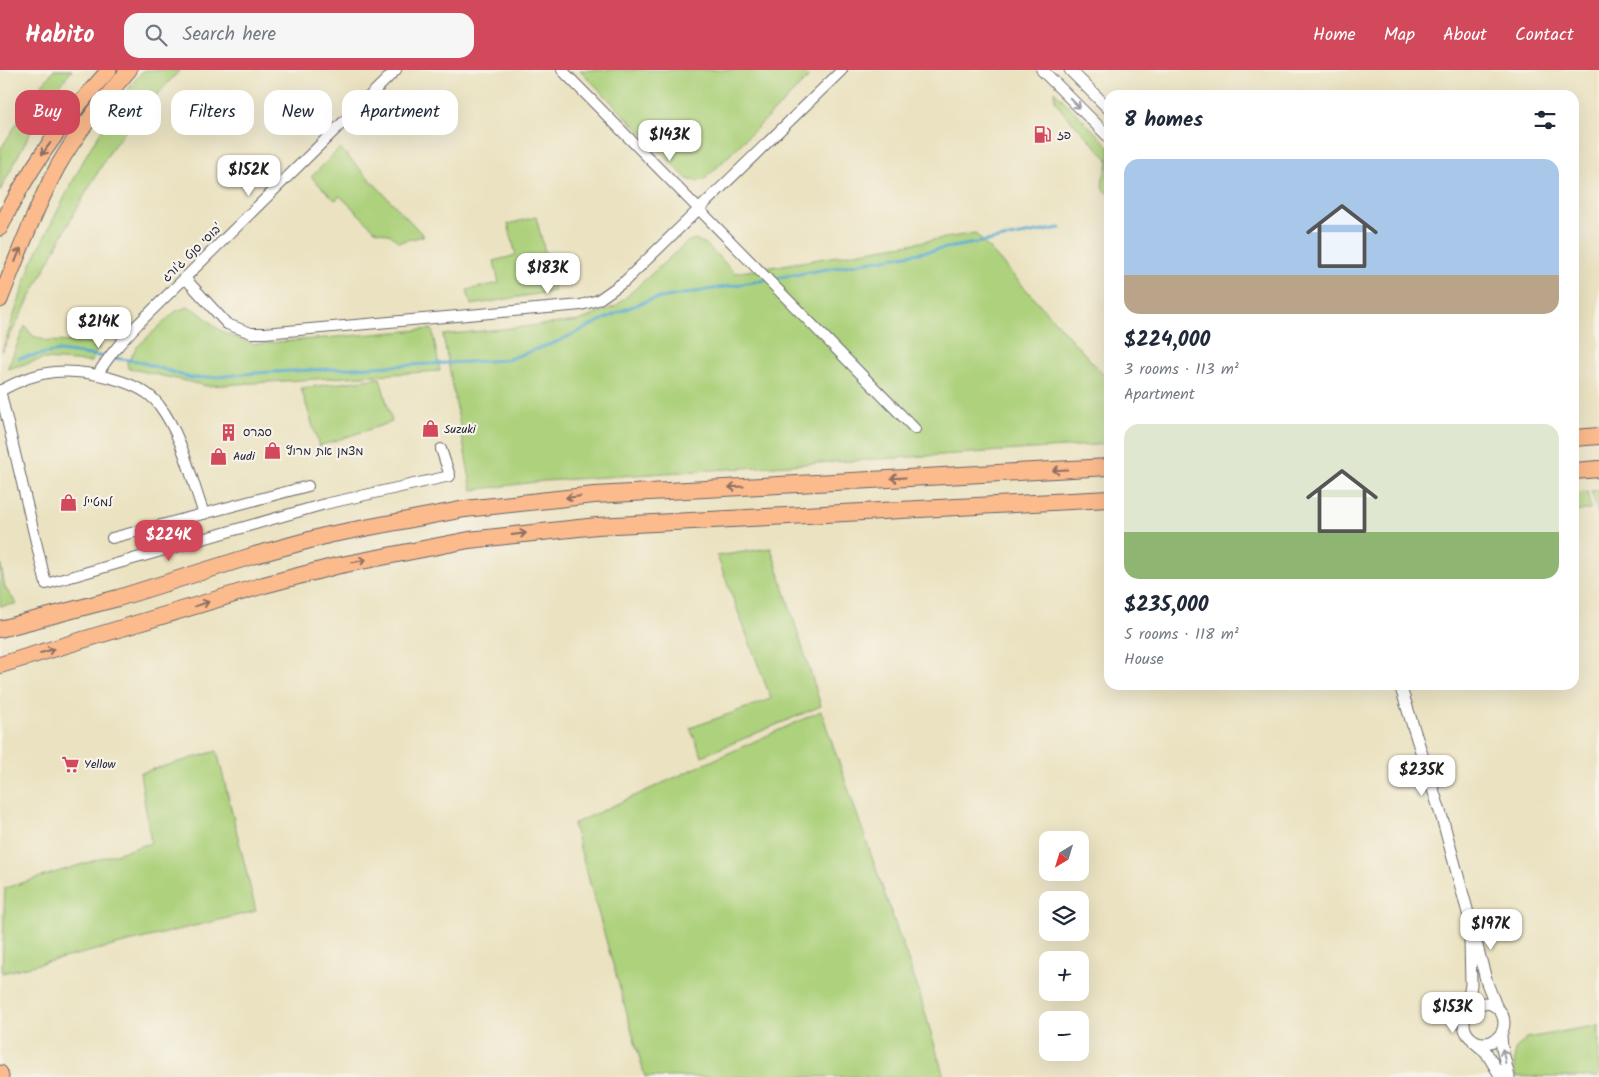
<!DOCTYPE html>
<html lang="en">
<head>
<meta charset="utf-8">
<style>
	body { margin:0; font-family:Kalam,"Playpen Sans Hebrew",sans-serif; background:#f6f6f7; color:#1f2937; height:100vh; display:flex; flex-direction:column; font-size:19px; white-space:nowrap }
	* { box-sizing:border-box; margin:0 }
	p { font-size:16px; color:#747a83 }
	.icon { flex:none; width:28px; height:28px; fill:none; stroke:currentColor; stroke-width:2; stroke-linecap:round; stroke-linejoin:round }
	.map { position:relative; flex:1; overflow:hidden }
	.drawer { position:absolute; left:1104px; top:20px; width:475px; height:600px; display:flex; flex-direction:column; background:#fff; border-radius:15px; box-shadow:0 5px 20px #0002 }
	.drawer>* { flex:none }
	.guide { position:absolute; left:15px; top:20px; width:475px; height:45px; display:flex; gap:10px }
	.needle { width:32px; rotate:218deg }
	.tools { position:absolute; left:1039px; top:761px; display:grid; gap:10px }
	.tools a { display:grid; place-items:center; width:50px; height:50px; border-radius:10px; background:#fff; box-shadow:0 5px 20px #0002; font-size:25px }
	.price { position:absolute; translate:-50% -42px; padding:0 11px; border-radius:10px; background:#fff; color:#222; font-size:16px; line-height:32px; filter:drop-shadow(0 1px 2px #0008) }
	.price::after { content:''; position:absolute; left:50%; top:30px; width:15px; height:11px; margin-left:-8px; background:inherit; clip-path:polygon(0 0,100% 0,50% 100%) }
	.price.selected { background:#d1495b; color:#fff }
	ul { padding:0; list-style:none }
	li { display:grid; align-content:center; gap:10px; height:265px; padding:0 20px }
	li span { display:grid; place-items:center; height:155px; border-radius:15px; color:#555 }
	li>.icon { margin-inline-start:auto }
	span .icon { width:90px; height:90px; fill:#fffc; stroke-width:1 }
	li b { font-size:21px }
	h2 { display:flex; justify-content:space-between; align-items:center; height:60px; padding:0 20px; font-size:21px }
	.pill { padding:0 18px; border-radius:15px; background:#fff; box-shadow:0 5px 20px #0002; font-size:18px; line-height:45px }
	.pill.selected { background:#d1495b; color:#fff }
	header { display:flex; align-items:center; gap:30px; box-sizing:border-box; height:70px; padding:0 25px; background:#d1495b; color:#fff }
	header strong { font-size:24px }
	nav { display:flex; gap:28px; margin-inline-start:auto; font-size:18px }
	.search { width:350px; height:45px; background:#f6f6f7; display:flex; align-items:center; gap:12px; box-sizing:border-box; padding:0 18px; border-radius:15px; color:#747a83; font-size:19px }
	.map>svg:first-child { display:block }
</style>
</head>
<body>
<header>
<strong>Habito</strong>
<div class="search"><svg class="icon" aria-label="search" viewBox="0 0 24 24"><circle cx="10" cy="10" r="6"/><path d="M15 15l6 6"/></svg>Search here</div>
<nav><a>Home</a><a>Map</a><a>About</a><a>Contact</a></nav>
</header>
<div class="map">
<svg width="1599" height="1007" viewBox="0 0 1599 1007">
	<rect width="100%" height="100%" fill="#f7f3e8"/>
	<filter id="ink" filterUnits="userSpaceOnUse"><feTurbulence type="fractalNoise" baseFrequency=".02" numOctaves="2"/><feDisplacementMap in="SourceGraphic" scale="10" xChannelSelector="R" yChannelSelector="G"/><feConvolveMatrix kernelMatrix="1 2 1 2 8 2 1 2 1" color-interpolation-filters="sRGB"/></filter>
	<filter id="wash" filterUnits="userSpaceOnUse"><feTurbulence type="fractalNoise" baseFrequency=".0096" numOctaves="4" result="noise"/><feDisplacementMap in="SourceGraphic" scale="20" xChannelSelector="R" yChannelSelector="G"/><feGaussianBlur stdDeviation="1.12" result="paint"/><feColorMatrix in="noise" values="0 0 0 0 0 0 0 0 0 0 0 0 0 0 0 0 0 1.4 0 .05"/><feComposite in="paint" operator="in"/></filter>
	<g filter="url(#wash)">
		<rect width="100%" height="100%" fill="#eae2c0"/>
		<path fill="#add17b" stroke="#687a5b" d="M54,0H72C40,39 23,77 0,121V80L41,16Z
			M144,0H180L141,42L112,78L73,145L2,281L31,194L59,138L89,80L131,15Z
			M580,0H802L809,7L704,110L695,111L687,109Z
			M1054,21L1109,76V124L1103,120C1100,107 1108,101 1108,89L1062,41L1055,30Z
			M340,78L424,166L398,172L391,165L375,160L340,126L335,130L311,107Z
			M536,147L555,221L471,235L467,220L499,213L494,191L516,185L508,154Z
			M975,163L1109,311V374L544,411L472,420L443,265L579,251L616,236L687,172L695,169L706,174L735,203Z
			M188,237C200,241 207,250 217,258C228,266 242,270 254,274L432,259L440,301L207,316L128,298L127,293L137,277L176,241Z
			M25,256L33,266L47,271L101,273L91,292L43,289L7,299Z
			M380,308L392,352L319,376L301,318Z
			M1599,420V446L1591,421Z
			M1587,422L1591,439L1574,442V423Z
			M771,478L821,636L702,686L690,658L771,629L717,486Z
			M0,490L5,518L17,534L0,536Z
			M821,641L919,922L944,1007H645L573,754Z
			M217,681L256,841L2,903L5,818L151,773L140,703Z
			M1599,955V1007H1517L1514,1000L1515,979L1527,968Z"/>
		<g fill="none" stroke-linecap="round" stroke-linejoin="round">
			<path stroke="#54a9d0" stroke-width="3" d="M771,209L1060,158
				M19,288L59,281L137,291L191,308L216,307L254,303L506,290L559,271L621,241L649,230L765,210"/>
		</g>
	</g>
	<g filter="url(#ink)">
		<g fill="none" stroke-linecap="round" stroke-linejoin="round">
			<defs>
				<path id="minor" d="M562,0L915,359
					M185,208L227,254L251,263H265L581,235L598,230L625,211L842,0
					M98,304C109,285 123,270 138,254L396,0
					M0,320L46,514L325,434L450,406L441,379
					M0,321C16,312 35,304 54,302C83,299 141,310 159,335C182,365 191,408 204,444
					M112,468L308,416"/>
				<path id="tertiary" d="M1042,0L1109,67
					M1070,0L1109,39
					M1400,615L1443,751L1487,913L1496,936
					M1464 953a20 20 0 1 1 40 0a20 20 0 1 1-40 0Z
					M1466,943L1471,915L1470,870
					M1501,965L1502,978L1509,1007
					M1474,972L1486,982L1501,1007"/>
				<path id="primary" d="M0,158C27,100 66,47 109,0
					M0,230C18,185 35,139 58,96C78,61 103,30 129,0
					M0,1003L1,1007"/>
				<path id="trunk" d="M1574,368L1599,366
					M1574,401L1599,399
					M0,559L118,528L255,485L328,465L465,439L594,425L1109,397
					M0,595L264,515L336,496L469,470L597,456L1109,429"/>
			</defs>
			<use href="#minor" stroke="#68656a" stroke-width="12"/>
			<use href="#tertiary" stroke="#68656a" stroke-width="13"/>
			<use href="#primary" stroke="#68656a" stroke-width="17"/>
			<use href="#trunk" stroke="#68656a" stroke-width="18"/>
			<use href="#minor" stroke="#fff" stroke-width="10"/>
			<use href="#tertiary" stroke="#fff" stroke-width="11"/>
			<use href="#primary" stroke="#fbbb8d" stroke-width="15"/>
			<use href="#trunk" stroke="#fbbb8d" stroke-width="16"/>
		</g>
		<defs><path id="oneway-shaft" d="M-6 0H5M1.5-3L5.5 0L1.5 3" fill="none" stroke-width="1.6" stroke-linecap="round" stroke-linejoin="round" transform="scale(1.25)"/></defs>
		<g stroke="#9c9ca7">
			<use href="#oneway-shaft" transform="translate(1075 33) rotate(45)"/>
			<use href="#oneway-shaft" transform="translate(1504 986) rotate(-102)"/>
		</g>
		<g stroke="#8e6e64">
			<use href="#oneway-shaft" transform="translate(46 79) rotate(126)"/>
			<use href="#oneway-shaft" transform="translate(18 185) rotate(-68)"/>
			<use href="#oneway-shaft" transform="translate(1060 400) rotate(177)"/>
			<use href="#oneway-shaft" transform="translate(898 408) rotate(177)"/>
			<use href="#oneway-shaft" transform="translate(736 417) rotate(177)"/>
			<use href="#oneway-shaft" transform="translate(573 427) rotate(174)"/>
			<use href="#oneway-shaft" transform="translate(519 464) rotate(-7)"/>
			<use href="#oneway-shaft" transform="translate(359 491) rotate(-12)"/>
			<use href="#oneway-shaft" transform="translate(202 534) rotate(-17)"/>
			<use href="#oneway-shaft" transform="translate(47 581) rotate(-17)"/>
		</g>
	</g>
	<defs>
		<symbol id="fuel-bare" viewBox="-9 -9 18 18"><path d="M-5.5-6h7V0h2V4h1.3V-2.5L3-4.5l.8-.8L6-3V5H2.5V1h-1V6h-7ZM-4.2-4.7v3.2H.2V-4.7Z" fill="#d1495b" stroke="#f7f3e8" stroke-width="2.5" paint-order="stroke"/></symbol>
		<symbol id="shop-bare" viewBox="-9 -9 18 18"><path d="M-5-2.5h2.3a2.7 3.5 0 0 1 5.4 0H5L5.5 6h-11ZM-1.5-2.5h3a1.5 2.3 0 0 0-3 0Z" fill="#d1495b" stroke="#f7f3e8" stroke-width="2.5" paint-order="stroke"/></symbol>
		<symbol id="building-bare" viewBox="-9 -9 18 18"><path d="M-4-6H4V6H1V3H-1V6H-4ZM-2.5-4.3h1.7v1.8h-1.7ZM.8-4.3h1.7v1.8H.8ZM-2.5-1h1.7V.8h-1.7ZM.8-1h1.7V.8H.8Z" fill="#d1495b" stroke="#f7f3e8" stroke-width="2.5" paint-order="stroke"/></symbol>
		<symbol id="supermarket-bare" viewBox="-9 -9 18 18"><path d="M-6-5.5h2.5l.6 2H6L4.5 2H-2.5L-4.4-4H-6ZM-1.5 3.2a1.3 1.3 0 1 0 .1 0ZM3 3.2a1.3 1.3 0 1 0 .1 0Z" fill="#d1495b" stroke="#f7f3e8" stroke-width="2.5" paint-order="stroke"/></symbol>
	</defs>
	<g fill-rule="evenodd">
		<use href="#fuel-bare" x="1030" y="52" width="25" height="25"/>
		<use href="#shop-bare" x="418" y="346" width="25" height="25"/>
		<use href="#building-bare" x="216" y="350" width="25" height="25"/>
		<use href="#shop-bare" x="260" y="368" width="25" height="25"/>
		<use href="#shop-bare" x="206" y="374" width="25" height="25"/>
		<use href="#shop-bare" x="56" y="420" width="25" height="25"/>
		<use href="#supermarket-bare" x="58" y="682" width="25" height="25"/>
	</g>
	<g text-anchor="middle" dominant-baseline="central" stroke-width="4.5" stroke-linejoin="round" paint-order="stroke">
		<g font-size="12" fill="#22223b" stroke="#f7f3e8" text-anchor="start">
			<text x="1057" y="65">פז</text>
			<text x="444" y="359">Suzuki</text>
			<text x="243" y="362">סברס</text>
			<text x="286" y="381">מצמן את מרוץ</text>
			<text x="233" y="386">Audi</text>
			<text x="83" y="432">למטייל</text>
			<text x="84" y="694">Yellow</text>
		</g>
		<g font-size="12" fill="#22223b" stroke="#f7f3e8">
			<text transform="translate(192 183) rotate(-44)">בוסי סנט ג'ורג'</text>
		</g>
	</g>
</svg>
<div class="tools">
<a><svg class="needle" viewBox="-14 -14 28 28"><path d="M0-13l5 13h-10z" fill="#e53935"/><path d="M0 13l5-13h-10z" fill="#747a83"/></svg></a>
<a><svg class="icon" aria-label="layers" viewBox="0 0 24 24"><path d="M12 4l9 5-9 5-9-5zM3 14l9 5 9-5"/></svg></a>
<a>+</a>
<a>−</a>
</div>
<b class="price" style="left:670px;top:92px">$143K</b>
<b class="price" style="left:249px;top:127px">$152K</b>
<b class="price" style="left:548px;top:225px">$183K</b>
<b class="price" style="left:99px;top:279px">$214K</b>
<b class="price selected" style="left:169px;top:492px">$224K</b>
<b class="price" style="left:1422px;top:727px">$235K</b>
<b class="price" style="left:1491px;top:881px">$197K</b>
<b class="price" style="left:1453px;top:964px">$153K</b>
<div class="guide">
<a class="pill selected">Buy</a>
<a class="pill">Rent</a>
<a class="pill">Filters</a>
<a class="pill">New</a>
<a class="pill">Apartment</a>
</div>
<section class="drawer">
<h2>8 homes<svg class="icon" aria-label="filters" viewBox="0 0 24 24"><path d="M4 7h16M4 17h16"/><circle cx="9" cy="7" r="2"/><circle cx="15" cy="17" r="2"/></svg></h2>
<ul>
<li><span style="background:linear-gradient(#a9c7e8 75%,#b9a48a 0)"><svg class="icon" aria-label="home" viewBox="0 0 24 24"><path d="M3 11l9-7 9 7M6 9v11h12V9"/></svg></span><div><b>$224,000</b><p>3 rooms · 113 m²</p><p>Apartment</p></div></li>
<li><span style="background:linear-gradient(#dfe7d0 70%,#8fb573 0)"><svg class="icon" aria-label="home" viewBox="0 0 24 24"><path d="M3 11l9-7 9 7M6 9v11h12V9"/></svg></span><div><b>$235,000</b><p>5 rooms · 118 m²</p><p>House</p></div></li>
</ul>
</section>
</div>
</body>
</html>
